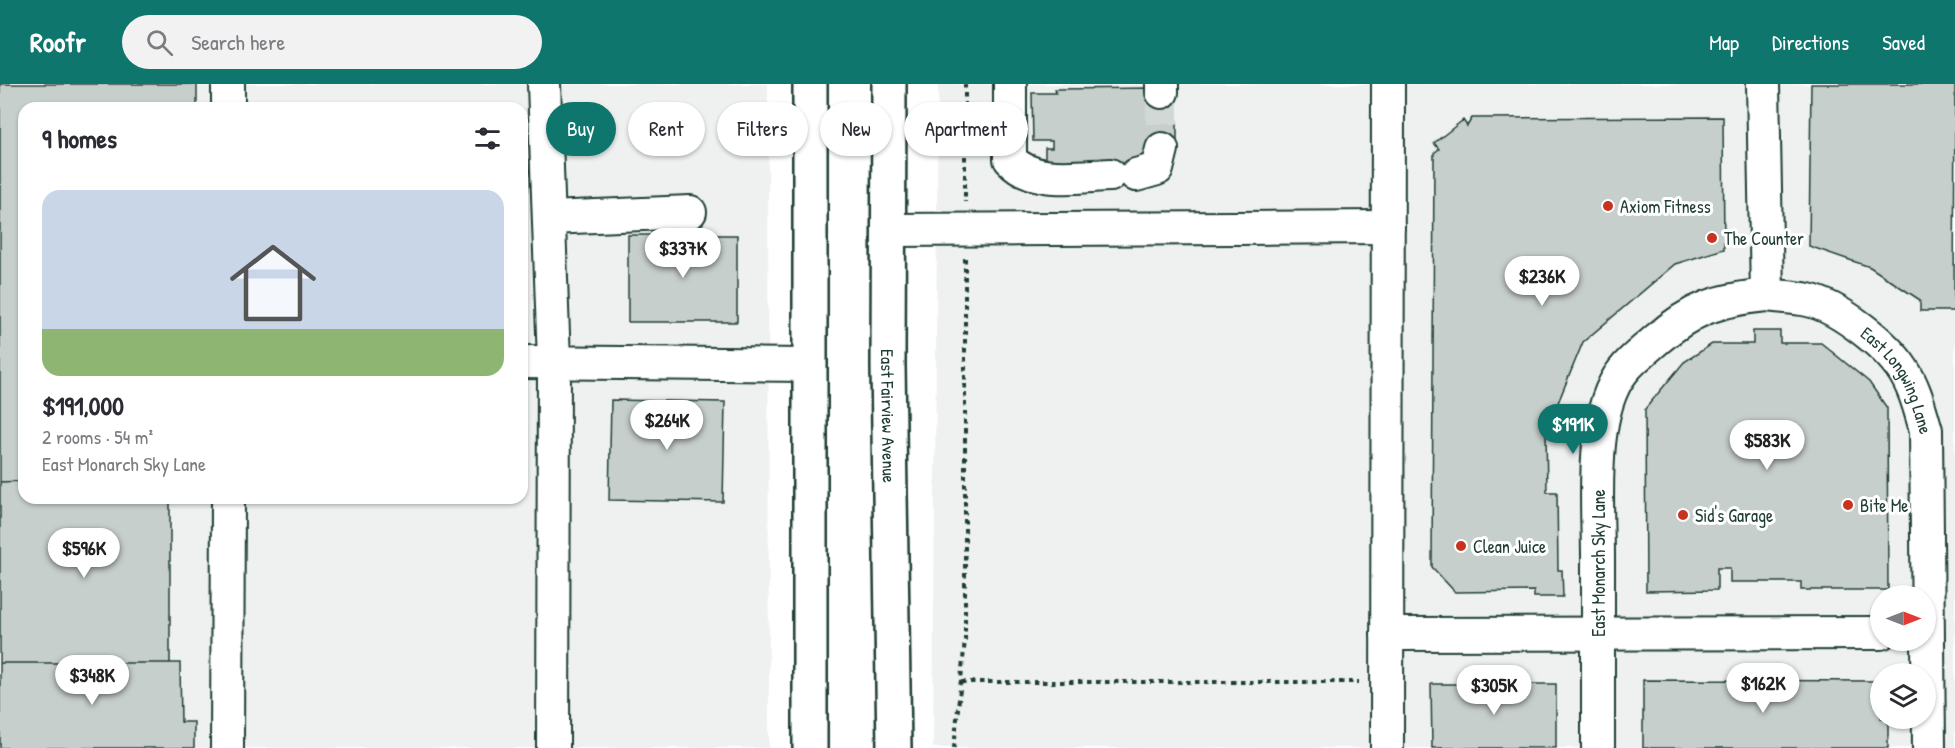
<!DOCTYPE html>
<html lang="en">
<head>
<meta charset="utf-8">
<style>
	body { margin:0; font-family:"Patrick Hand",sans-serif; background:#f2f2f3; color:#2b2b33; height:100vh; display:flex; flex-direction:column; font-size:22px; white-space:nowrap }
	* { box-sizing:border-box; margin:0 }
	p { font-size:20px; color:#7c7c81 }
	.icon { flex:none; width:33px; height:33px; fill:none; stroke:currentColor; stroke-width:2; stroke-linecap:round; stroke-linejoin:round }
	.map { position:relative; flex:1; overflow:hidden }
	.side { position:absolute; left:18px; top:18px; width:510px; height:402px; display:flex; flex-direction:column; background:#fff; border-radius:18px; box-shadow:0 2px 4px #0004 }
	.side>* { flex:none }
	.hud { position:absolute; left:546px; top:18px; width:570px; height:54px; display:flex; gap:12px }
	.needle { width:39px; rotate:90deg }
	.controls { position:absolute; left:1870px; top:501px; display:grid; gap:12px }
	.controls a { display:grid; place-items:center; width:66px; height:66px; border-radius:50%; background:#fff; box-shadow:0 2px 4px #0004; font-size:30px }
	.price { position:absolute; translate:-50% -51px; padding:0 14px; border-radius:21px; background:#fff; color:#222; font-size:20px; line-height:39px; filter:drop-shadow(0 2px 3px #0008) }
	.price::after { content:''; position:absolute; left:50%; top:36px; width:18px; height:14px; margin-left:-9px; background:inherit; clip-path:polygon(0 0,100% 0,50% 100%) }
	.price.selected { background:#0f766e; color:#fff }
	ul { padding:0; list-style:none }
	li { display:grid; align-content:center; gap:12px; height:318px; padding:0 24px }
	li+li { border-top:2px solid #e1e1e2 }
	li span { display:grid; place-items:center; height:186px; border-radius:18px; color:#555 }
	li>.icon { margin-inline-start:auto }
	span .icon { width:108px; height:108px; fill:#fffc; stroke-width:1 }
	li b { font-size:26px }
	h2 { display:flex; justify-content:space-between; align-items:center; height:72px; padding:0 24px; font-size:26px }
	.chip { padding:0 21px; border-radius:27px; background:#fff; box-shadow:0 2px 4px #0004; font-size:21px; line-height:54px }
	.chip.selected { background:#0f766e; color:#fff }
	header { display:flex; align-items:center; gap:36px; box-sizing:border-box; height:84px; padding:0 30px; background:#0f766e; color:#fff }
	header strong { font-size:28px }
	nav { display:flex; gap:33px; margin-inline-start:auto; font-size:21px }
	.search { width:420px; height:54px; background:#f2f2f3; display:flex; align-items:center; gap:15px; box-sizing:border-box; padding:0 21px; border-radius:33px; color:#7c7c81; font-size:22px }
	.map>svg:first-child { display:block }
</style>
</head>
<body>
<header>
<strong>Roofr</strong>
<div class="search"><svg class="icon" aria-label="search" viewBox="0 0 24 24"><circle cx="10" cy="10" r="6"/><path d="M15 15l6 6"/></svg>Search here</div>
<nav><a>Map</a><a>Directions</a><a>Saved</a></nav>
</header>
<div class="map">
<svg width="1955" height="664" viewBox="0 0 1955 664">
	<rect width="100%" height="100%" fill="#fff"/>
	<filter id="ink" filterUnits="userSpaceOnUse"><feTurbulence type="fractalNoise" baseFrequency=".0167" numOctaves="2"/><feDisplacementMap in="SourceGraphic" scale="12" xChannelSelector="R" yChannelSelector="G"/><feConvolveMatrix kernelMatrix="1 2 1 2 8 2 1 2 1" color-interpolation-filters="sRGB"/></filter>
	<g filter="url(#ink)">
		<path fill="#eef1f0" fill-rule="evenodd" d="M0,0H768L769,664H0ZM24,24H522V414H24Z
			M938,0H1955V664H933ZM1881,512H1926V556H1881ZM1881,590H1926V634H1881Z"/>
		<path fill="#c7cfcc" stroke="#1f3d34" stroke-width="1.5" d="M0,0H197V24H24V397L0,398Z
			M1811,0H1955L1954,227H1920V216L1870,183L1809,162Z
			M1153,4L1177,8V65H1150L1136,76V99L1110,100L1045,78V64H1052V57H1033L1032,9H1056L1055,5Z
			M1723,33L1724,165L1675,180L1583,258L1546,348L1547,408H1557L1558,486H1562L1563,513H1534V507L1455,508L1432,483L1434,69L1439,65L1434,59L1463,36L1467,42L1472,34Z
			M628,151H737V238H628Z
			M1753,247H1780V259H1821L1869,298L1887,324L1888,506H1801V498H1730V484H1717V506L1646,507L1645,325L1684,278L1712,260H1753Z
			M611,316L725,318L723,418L609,416Z
			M24,397V414H170V579H0V398Z
			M0,579H180L181,638H194V664H0Z
			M1643,596L1881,597V634H1888V664H1643Z
			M1431,600H1556V664H1432Z"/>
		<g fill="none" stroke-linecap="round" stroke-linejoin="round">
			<path stroke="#d2d8d6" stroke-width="32" stroke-dasharray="32 16" stroke-linecap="butt" d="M1162,8V65"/>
			<defs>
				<g id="minor">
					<path d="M228,0V24"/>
					<path d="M544,0L554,278L553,664"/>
					<path d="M1010,0V75C1033,101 1078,92 1110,91"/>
					<path id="s1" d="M1763,0L1767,211C1780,213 1794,213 1808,216C1839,223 1886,260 1903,286C1915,304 1920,326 1926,346L1929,664"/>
					<path d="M1162,8V0"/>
					<path d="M1136,91L1157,85L1162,65"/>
					<path d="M549,134L690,128"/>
					<path d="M889,146L1388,143"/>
					<path d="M522,278L810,281"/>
					<path d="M1387,550L1881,549"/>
					<path d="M227,664L228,414"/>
					<path d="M1387,664L1388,0"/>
					<path d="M1598,664C1598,600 1598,537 1598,473C1598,421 1589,329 1623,287C1632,275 1645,266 1656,256C1693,224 1718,216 1767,211"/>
				</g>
				<g id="major">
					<path d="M810,0V664"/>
					<path id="s2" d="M889,0L888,282L894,664"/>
				</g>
			</defs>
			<use href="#minor" stroke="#1f3d34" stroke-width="36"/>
			<use href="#major" stroke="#1f3d34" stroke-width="38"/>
			<path stroke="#1f3d34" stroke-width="4" stroke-dasharray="4.5 4.5" stroke-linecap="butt" d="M965,0V118
				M961,598H1359
				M954,664L965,556V173"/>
			<use href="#minor" stroke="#fff" stroke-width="32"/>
			<use href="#major" stroke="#fff" stroke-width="33"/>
		</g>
	</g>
	<g fill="#c8321e" stroke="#fff" stroke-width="2">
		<circle cx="1608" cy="122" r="6"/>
		<circle cx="1712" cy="154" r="6"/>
		<circle cx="1848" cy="421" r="6"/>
		<circle cx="1683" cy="431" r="6"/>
		<circle cx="1461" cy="462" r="6"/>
	</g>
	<g text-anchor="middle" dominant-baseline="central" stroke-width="6" stroke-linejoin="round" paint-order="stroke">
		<g font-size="18" fill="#1f3d34" stroke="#fff" text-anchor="start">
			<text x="1620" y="122">Axiom Fitness</text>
			<text x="1724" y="154">The Counter</text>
			<text x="1860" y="421">Bite Me</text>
			<text x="1695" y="431">Sid's Garage</text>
			<text x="1473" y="462">Clean Juice</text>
		</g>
		<g font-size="18" fill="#1f3d34" stroke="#fff">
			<text stroke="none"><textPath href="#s1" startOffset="378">East Longwing Lane</textPath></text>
			<text stroke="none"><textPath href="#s2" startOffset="332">East Fairview Avenue</textPath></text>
			<text transform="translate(1598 479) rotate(-90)">East Monarch Sky Lane</text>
		</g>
	</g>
</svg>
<div class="controls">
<a><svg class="needle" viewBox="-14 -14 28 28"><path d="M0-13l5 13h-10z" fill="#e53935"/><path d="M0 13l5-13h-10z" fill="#7c7c81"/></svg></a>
<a><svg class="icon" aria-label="layers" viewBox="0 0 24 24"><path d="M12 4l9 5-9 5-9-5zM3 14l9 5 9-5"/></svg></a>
</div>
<b class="price" style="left:683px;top:195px">$337K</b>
<b class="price" style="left:1542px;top:223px">$236K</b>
<b class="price" style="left:667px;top:367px">$264K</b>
<b class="price selected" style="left:1573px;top:371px">$191K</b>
<b class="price" style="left:1767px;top:387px">$583K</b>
<b class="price" style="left:84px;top:495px">$596K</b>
<b class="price" style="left:92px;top:622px">$348K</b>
<b class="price" style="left:1763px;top:630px">$162K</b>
<b class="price" style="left:1494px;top:632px">$305K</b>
<div class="hud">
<a class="chip selected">Buy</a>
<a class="chip">Rent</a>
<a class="chip">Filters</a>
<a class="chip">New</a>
<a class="chip">Apartment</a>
</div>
<section class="side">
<h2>9 homes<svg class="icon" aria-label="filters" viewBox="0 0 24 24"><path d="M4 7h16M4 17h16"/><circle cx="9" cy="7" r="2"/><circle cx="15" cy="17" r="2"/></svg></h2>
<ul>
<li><span style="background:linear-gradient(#c9d6e8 75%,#8fb573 0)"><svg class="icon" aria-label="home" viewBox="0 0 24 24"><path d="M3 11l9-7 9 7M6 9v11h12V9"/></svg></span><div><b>$191,000</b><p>2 rooms · 54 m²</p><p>East Monarch Sky Lane</p></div></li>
</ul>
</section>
</div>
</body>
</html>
